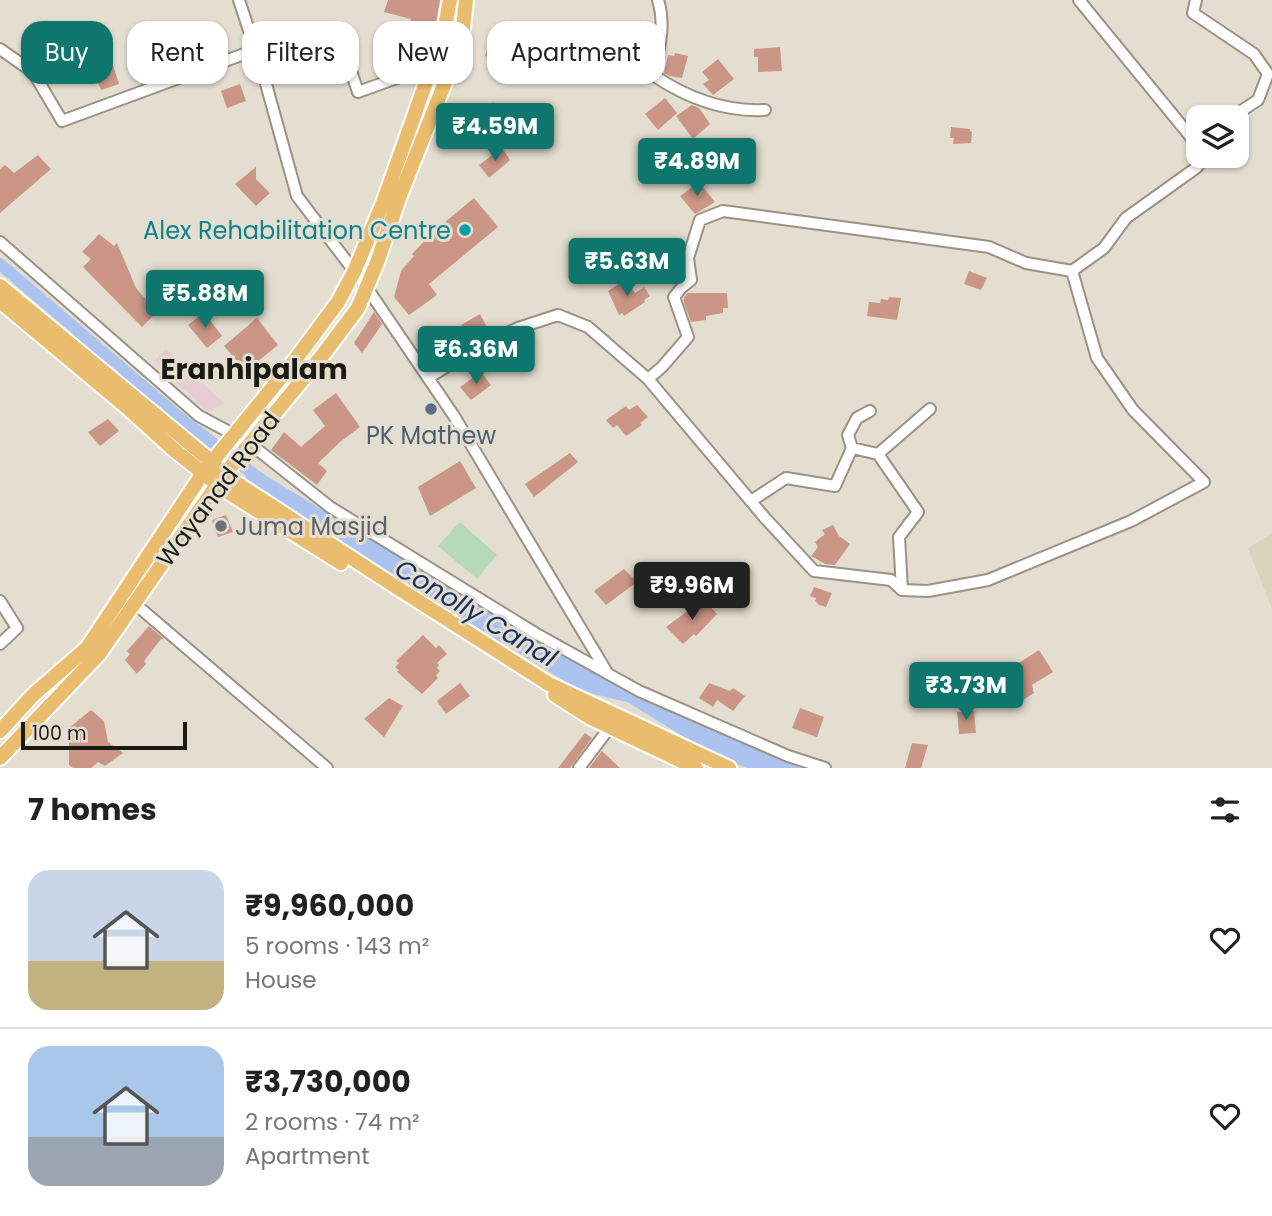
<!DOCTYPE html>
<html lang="en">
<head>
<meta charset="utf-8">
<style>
	body { margin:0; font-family:Poppins,sans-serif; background:#f6f6f6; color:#222; height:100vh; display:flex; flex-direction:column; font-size:26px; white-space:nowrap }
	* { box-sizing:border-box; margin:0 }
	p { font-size:23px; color:#767676 }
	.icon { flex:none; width:38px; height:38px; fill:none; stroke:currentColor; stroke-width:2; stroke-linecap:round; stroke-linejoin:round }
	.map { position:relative; height:768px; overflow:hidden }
	.drawer { display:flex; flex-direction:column; background:#fff; flex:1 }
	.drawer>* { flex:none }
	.hud { position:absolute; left:21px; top:21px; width:700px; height:63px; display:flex; gap:14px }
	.tools { position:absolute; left:1186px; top:105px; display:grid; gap:14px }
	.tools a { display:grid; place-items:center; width:63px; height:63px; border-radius:14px; background:#fff; box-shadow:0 2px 5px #0004; font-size:35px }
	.scale { position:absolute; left:21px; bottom:18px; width:166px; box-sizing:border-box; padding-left:7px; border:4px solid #1a1913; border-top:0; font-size:19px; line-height:24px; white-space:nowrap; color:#1a1913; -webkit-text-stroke:5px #e3decf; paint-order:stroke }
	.price { position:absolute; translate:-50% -60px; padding:0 16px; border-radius:7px; background:#0f766e; color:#fff; font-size:23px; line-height:46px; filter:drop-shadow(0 2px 4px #0008) }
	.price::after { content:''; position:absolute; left:50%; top:42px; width:21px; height:16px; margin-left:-10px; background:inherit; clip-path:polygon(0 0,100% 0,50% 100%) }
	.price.selected { background:#222; color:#fff }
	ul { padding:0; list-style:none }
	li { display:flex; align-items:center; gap:21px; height:175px; padding:0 28px }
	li+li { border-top:2px solid #e0e0e0 }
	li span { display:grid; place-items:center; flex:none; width:196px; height:140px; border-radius:21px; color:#555 }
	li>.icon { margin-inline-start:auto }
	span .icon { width:84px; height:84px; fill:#fffc; stroke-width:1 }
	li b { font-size:30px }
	h2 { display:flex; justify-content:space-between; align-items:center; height:84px; padding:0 28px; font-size:30px }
	.pill { padding:0 24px; border-radius:21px; background:#fff; box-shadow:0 2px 5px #0004; font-size:24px; line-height:63px }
	.pill.selected { background:#0f766e; color:#fff }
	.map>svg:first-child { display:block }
</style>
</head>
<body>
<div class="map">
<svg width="1272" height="768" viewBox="0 0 1272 768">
	<rect width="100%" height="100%" fill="#e3decf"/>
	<path fill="#dad3bd" d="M1272,533V609L1248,548Z"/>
	<path fill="#e6cdd4" d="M166,349L224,403L208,412L154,362Z"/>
	<path fill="#b6d9b9" d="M460,522L497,555L477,579L438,546Z"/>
	<path fill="#adc3ef" d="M252,467L447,586L620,687L711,730L801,768H747L717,757L627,702L581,691L241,484Z"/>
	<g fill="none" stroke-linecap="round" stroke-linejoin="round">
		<path stroke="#adc3ef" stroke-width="12" d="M0,264L180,418L261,480"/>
	</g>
	<path fill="#cb9686" d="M388,0H440L435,29L424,60L379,76L374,60L402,50L411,19L384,12Z
		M319,26L334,60L296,77L281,43Z
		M494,28L505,30L496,60L485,56Z
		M223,38L229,51L206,60L201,47Z
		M780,47L782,71L758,72V57H754V49Z
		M675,53L688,56L682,78L670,76L664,73L668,55L674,56Z
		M111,59L119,84L101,90L91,66Z
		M718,59L734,79L713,95L703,84L709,80L702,72Z
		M240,84L246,101L227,108L221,91Z
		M665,98L677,113L658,130L645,114Z
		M493,102L504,111L492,126L484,115Z
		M692,105L699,108L710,124L693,139L676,116Z
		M951,127L970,129V131L972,132L971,143L953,144L954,138H950Z
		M502,148L510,160L489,178L479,165Z
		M38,155L51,169L0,213V169L5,165L14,173Z
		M256,167V179L270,193L256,206L235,184Z
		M699,182L715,202L695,214L680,196Z
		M474,198L498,227L429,284L437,295L409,315L394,297L401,271L414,256L412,254L432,233Z
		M99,234L114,246L117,243L136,288L157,312L142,327L83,267L91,259L82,252Z
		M969,271L987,278L981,290L964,284Z
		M626,279L635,293L644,287L650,296L644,300L645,302L624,316L622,313L619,315L608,291Z
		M688,293H727L728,308H723V313L706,316V320L691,322L684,303V297Z
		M889,297L901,298L897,320L867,316L869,302L880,303L881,299L888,300Z
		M204,312L222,336L207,348L188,325Z
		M374,312L382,324L362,353L354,343Z
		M480,314L490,333L471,340L461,325Z
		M257,318L278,345L246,371L224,346Z
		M481,372L491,385L471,400L460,387Z
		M336,393L360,427L340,442L318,463L327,471L317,485L271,450L284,432L301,447L325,426L313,410Z
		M637,405L648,417L640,423L642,425L626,436L617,425L613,428L606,420L626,406L629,410Z
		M108,419L119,431L100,446L88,432Z
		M570,453L578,462L534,497L525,484Z
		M460,461L476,488L430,516L418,487Z
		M226,515L233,532L218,537L212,520Z
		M833,525L839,536L850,544L835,565L825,564L811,556L818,547L815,542L825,534L822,530Z
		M624,569L637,582L606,605L594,591Z
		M814,587L832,593L826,607L819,605L815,601L816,598L810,596Z
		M701,601L706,607L709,605L717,614L696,636L694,634L683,644L666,627Z
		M149,626L164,639H161L144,661L146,664L137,674L125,660L130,654L127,651Z
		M423,635L436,648L439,645L447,654L437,663L439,665L437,668L440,671L436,675L438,678L422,694L397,672L399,670L395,667L399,663L396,661Z
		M1039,650L1053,672L1032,685L1034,693L1018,703L1000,675Z
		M460,683L470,696L446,714L437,701Z
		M709,683L730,691L733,688L745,696L733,711L717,700L713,707L699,698Z
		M389,698L403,706L384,737L364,719Z
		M800,708L824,717L817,737L792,728Z
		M91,710L104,721L108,742L123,753L105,766L98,762L91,768H73L69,765V728Z
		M974,711L976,733L959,734L957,712Z
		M585,733L592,738L570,768H558Z
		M912,743L928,745L921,768H905Z
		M602,751L620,768H589Z"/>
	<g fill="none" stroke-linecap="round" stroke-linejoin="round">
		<defs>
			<path id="minor" d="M239,0L263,73L297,196L367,288L454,416L608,674
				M658,0C666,26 659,49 653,75C687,98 723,112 765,110
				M1079,0L1199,147
				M1196,0L1193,13L1254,54L1268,74L1258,100L1232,117
				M0,49L33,72L62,121L255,50
				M349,65L358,92L433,65
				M0,242L199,416L233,434
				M1072,271L1104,248L1126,218L1196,168L1206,156
				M428,378L476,348L518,328L558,315L588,327L648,379L765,518L814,571L891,580L902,590L928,591L988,580L1131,521L1204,482L1133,410L1097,358L1072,271L1026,263L989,247L723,211L700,220L688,258L691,280L682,287L674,297L688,337L662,367L648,379
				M249,443L330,507L535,633L639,691L788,756L825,768
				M852,448L848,435L857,418L870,411
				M878,454L930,409
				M751,501L786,478L835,486L852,448L878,454L918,512L899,537L902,590
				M0,601L17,628L0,644
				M134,603L327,768
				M579,768L610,727"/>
			<path id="major" d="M0,286L212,462L224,475L393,585L549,684L729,768
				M0,301L129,409L173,449L223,489L341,563
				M555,695L591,718L696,768
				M0,731L33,695L87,648L203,473L295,360L338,302L354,272L383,203L444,32L450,0
				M0,758L99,654L224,475L322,356L358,308L378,260L399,198L444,85L463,28L466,0"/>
		</defs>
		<use href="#minor" stroke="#989385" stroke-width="14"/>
		<use href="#major" stroke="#fff" stroke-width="18"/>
		<use href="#minor" stroke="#fff" stroke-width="10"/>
		<use href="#major" stroke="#eabd6e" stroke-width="14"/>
	</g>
	<circle fill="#0f9aa8" stroke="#e3decf" stroke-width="2.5" cx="465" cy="230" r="7"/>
	<circle fill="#5c6f8a" stroke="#e3decf" stroke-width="2.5" cx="431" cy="409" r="7"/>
	<circle fill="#6b7280" stroke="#e3decf" stroke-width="2.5" cx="221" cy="526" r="7"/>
	<g text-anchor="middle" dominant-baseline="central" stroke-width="6" stroke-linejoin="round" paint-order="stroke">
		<g font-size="24" fill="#0d838f" stroke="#e3decf" text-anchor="end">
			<text x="451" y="230">Alex Rehabilitation Centre</text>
		</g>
		<g font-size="24" fill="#4e5e75" stroke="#e3decf">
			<text x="431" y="435">PK Mathew</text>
		</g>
		<g font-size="24" fill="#1a1913" stroke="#e3decf">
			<text transform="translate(218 489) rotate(-53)">Wayanad Road</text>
		</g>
		<g font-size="24" fill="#5b616d" stroke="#e3decf" text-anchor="start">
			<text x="235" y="526">Juma Masjid</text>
		</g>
		<g font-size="26" font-style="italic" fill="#192f64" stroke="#e3decf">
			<text transform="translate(476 613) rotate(31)">Conolly Canal</text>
		</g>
		<g font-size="28" font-weight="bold" fill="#1a1913" stroke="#e3decf">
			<text x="254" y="369">Eranhipalam</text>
		</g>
	</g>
</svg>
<div class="tools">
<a><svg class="icon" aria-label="layers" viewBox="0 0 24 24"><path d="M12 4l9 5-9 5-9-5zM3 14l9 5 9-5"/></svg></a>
</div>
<div class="scale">100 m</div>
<b class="price" style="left:495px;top:163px">₹4.59M</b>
<b class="price" style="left:697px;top:198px">₹4.89M</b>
<b class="price" style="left:627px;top:298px">₹5.63M</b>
<b class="price" style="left:205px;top:330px">₹5.88M</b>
<b class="price" style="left:476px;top:386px">₹6.36M</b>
<b class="price selected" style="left:692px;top:622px">₹9.96M</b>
<b class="price" style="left:966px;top:722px">₹3.73M</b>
<div class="hud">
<a class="pill selected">Buy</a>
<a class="pill">Rent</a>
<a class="pill">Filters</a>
<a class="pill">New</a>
<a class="pill">Apartment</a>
</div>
</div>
<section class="drawer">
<h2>7 homes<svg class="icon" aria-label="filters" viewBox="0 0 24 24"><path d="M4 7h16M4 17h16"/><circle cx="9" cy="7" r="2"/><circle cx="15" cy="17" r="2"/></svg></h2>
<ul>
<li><span style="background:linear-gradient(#c9d6e8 65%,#c2b280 0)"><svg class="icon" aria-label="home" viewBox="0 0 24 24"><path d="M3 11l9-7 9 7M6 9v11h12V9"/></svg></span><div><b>₹9,960,000</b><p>5 rooms · 143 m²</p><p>House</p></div><svg class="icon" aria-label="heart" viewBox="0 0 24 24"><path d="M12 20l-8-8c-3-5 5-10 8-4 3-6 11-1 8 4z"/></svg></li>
<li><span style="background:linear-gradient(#a9c7e8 65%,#9aa5b1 0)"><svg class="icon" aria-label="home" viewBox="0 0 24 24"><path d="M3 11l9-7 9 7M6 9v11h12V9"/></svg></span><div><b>₹3,730,000</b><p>2 rooms · 74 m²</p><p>Apartment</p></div><svg class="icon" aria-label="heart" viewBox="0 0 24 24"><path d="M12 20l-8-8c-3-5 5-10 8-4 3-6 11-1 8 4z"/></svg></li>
</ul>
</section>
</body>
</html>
